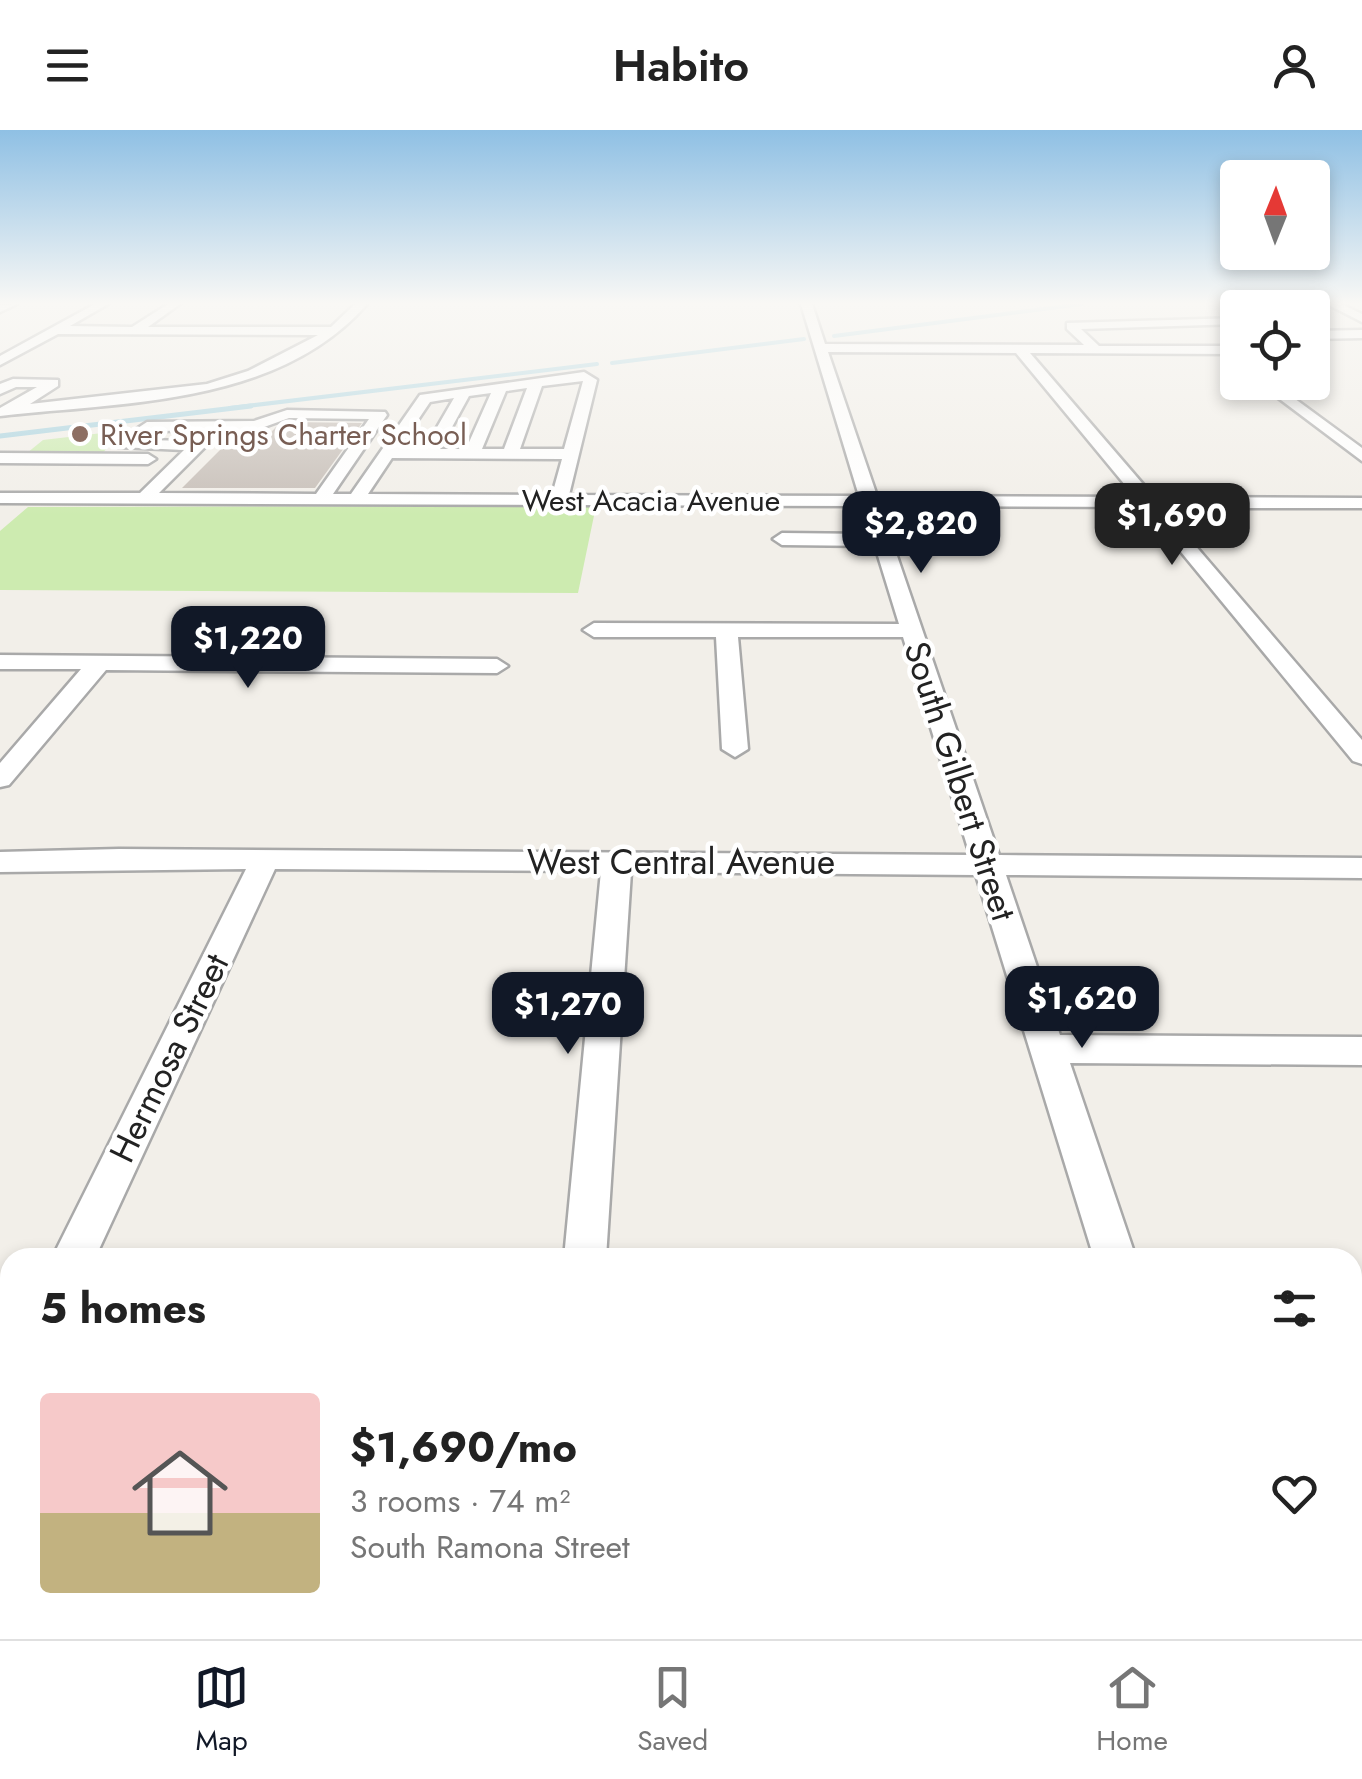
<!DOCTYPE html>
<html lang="en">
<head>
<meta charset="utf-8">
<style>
	body { margin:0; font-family:Jost,sans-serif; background:#f2f2f2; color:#222; height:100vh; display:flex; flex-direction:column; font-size:38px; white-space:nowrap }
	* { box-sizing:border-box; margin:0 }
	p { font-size:32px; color:#767676 }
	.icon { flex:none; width:55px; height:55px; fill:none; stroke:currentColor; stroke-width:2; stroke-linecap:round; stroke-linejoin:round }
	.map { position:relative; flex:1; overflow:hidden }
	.details { position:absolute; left:0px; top:1118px; width:1362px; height:392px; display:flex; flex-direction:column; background:#fff; border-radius:30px 30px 0 0; box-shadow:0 5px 15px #0003 }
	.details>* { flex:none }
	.needle { width:65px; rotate:1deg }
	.tools { position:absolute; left:1220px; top:30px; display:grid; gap:20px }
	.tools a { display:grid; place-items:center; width:110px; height:110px; border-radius:10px; background:#fff; box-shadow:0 5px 15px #0003; font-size:50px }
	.price { position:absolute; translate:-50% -85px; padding:0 22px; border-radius:20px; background:#111827; color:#fff; font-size:32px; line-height:65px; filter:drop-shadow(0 2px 5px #0008) }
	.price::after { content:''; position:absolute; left:50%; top:60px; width:30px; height:22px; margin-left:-15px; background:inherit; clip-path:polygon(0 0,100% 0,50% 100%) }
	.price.selected { background:#222; color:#fff }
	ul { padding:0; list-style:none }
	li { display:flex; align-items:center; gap:30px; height:250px; padding:0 40px }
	li span { display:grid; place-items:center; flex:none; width:280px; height:200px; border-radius:10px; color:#555 }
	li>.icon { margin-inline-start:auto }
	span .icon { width:120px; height:120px; fill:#fffc; stroke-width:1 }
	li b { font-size:42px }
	h2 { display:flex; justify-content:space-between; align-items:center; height:120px; padding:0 40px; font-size:42px }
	header { display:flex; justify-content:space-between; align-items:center; height:130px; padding:0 40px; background:#fff; font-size:45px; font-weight:600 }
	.tabs { display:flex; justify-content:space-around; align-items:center; height:140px; border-top:2px solid #e0e0e0; background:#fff; font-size:28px; color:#767676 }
	.tabs a { display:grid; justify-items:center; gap:5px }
	.tabs .selected { color:#111827 }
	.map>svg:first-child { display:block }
</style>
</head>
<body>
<header><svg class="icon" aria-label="menu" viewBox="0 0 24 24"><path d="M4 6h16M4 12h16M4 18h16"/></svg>Habito<svg class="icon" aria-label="person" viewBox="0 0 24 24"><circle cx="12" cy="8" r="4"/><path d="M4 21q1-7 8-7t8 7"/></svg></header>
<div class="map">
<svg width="1362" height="1509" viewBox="0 0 1362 1509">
	<rect width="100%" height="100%" fill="#f2efe9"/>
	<path fill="#cdebb0" d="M128,300L102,323H27L43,310Z
		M596,376L578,463L0,460V401L28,377Z"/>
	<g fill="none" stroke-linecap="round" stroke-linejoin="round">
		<path stroke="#aad3df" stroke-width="4" d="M834,206L1082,174
			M612,233L804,209
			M230,278L597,234"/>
		<path stroke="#aad3df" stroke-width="5" d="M0,306L251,276"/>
	</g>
	<path fill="#c7bfb8" d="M290,292L362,293L315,358H182L221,319H255L276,297Z"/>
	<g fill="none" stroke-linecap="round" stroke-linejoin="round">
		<defs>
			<path id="minor" d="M17,174L0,182V175Z
				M95,174H108L70,196L132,197L168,174H180L148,197H331L355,174H367C278,276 123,272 0,286V278L37,257H16L0,264V254L13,249L58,250V256L30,274L207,254L248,241L318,205L58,204L0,235V226Z
				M801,174H812L825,214L1084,215L1067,199V193L1238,188V194L1081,199L1099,216H1238V224L1030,223L1154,367L1362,368V378H1163L1362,610V634L1353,631L1144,377L880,376L999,725L1362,728V748L1006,745L1060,905L1362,907V935L1070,933L1136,1128H1094L976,745L631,742L606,1128H564L601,741L275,739L95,1128H52L246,739L0,742V722L119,719L970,725L903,507H738L748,619L735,627L722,619L716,507H594L583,500L594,493L899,494L875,416L782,415L773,409L782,403L871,404L863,376L0,373V363H140L184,320L118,317V311L147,292L254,291L287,280L385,282L387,285L333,364H351L420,265L584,242L597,250L569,365L859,366ZM828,222L1016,223L1135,367L877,366ZM583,251L564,319H520L542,256ZM527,258L504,319H482L506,261ZM491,263L466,319H440L469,266ZM454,268L425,318H399L430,272ZM289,288L369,289L316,364L159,363L206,316L198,311L140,310L151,301L256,300ZM392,328L562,329L552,365L368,364Z
				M1327,174H1341L1362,184V192Z
				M1362,200V208L1312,209V201Z
				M1257,252H1272L1362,318V331Z
				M0,323L148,324L156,329L148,334L0,333Z
				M0,525L497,529L508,536L497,543L106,540L9,655L0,657V633L81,539H0Z
				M1352,1172H1362V1216H1352Z
				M10,1236V1299L0,1304V1240Z
				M528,1500H582L581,1509H527Z
				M1208,1500H1262L1265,1509H1211Z"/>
		</defs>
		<use href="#minor" stroke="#a9a9a9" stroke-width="5"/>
		<use href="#minor" fill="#fff" fill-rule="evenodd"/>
	</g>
	<linearGradient id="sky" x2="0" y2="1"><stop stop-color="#8fc0e4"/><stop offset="0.45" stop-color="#f9f8f5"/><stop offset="1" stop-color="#f9f8f5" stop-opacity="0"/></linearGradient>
	<rect width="1362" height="385" fill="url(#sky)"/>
	<circle fill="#8d6e63" stroke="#fff" stroke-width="4" cx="80" cy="304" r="10"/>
	<g text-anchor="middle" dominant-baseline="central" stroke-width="9" stroke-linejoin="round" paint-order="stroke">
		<g font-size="30" fill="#785e54" stroke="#fff" text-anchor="start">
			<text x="100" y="304">River Springs Charter School</text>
		</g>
		<g font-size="30" fill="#222" stroke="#fff">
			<text x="651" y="370">West Acacia Avenue</text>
		</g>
		<g font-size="35" fill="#222" stroke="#fff">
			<text transform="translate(960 651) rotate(72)">South Gilbert Street</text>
			<text x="681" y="732">West Central Avenue</text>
			<text transform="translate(169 928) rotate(-64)">Hermosa Street</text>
		</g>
	</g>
</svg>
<div class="tools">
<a><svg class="needle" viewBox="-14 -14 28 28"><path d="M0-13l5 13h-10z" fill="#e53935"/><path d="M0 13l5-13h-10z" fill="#767676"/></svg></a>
<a><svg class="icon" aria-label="locate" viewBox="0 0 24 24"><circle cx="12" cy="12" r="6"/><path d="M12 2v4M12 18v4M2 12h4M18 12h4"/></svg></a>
</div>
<b class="price selected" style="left:1172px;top:438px">$1,690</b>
<b class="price" style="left:921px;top:446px">$2,820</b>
<b class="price" style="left:248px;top:561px">$1,220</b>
<b class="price" style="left:1082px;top:921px">$1,620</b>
<b class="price" style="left:568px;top:927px">$1,270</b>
<section class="details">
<h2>5 homes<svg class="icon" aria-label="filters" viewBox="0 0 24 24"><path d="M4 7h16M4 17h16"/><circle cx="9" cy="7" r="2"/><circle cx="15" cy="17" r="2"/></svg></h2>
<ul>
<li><span style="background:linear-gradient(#f6c9c9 60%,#c2b280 0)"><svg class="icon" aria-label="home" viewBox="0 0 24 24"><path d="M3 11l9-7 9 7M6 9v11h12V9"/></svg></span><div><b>$1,690/mo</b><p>3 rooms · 74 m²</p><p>South Ramona Street</p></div><svg class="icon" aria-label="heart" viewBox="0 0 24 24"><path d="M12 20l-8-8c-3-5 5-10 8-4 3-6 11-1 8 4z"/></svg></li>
</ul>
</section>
</div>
<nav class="tabs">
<a class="selected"><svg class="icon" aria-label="map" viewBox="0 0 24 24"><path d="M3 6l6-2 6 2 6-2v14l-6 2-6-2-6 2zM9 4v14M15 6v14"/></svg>Map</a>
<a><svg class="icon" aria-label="saved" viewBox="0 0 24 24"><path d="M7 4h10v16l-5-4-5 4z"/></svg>Saved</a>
<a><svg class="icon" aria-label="home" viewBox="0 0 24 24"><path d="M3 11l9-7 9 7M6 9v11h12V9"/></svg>Home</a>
</nav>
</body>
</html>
